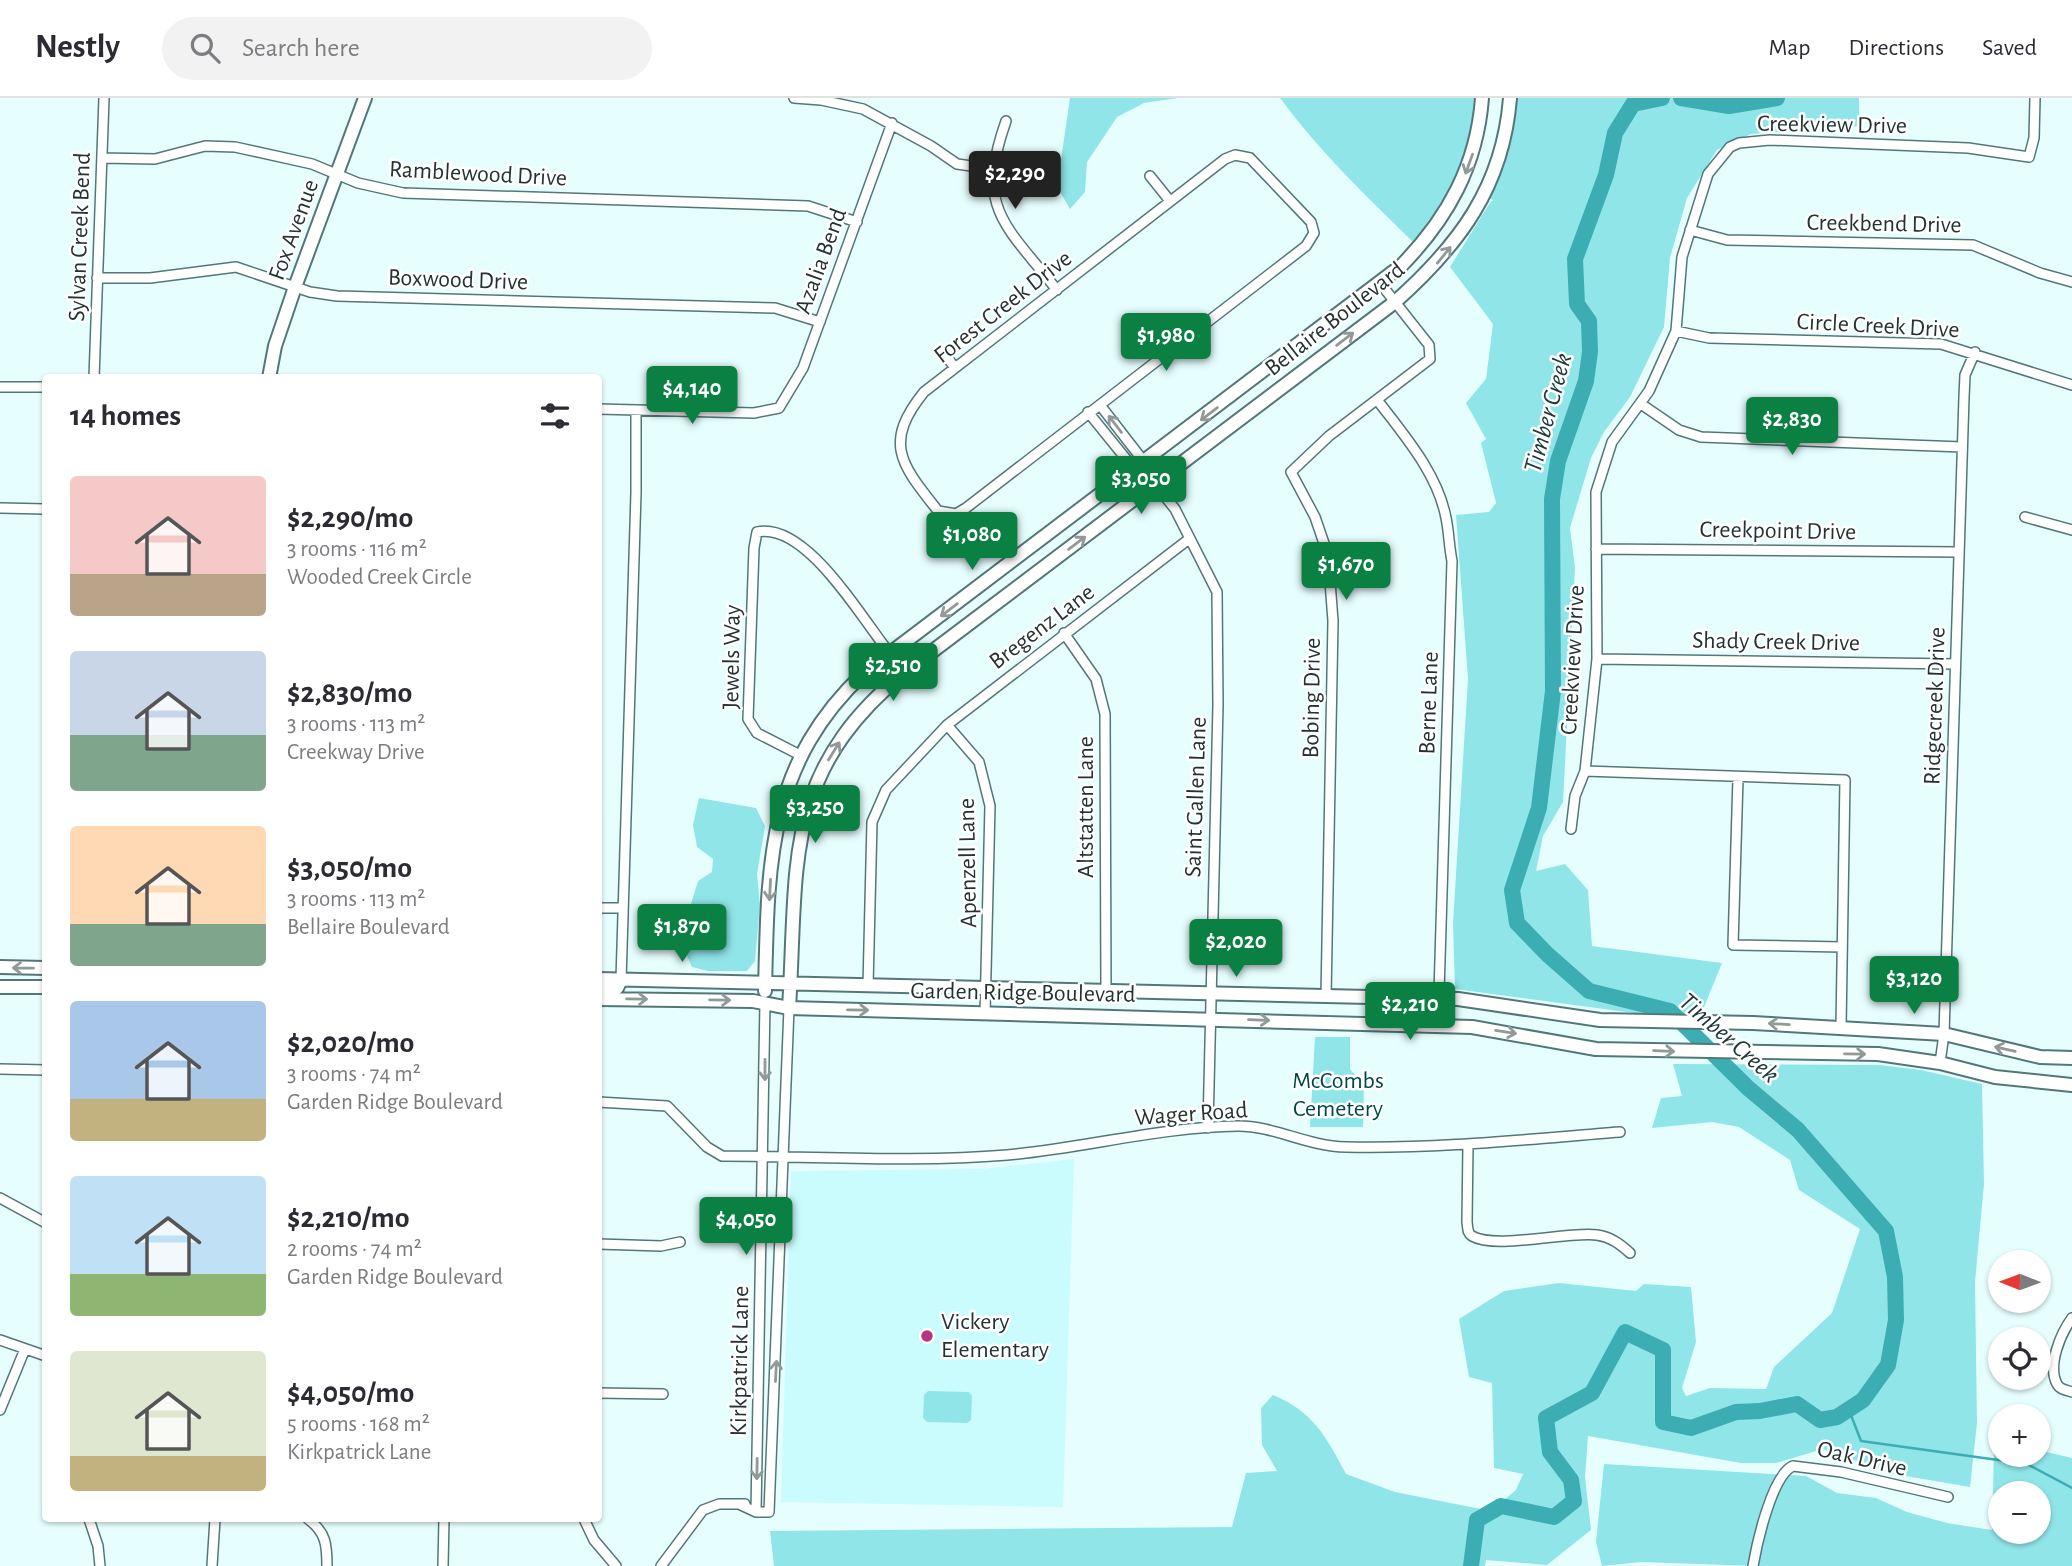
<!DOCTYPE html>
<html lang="en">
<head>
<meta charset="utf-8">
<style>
	body { margin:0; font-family:"Alegreya Sans",sans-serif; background:#f2f2f3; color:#2b2b33; height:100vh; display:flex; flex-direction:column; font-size:26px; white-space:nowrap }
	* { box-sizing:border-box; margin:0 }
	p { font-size:23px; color:#7c7c81 }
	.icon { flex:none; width:38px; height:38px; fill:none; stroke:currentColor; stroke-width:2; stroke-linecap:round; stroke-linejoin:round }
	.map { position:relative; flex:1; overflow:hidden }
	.side { position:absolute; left:42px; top:276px; width:560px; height:1148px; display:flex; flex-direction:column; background:#fff; border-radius:7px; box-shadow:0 2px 5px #0004 }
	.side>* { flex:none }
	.needle { width:46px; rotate:271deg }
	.tools { position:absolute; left:1988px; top:1152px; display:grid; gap:14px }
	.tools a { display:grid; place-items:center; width:63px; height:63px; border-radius:50%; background:#fff; box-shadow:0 2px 5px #0004; font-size:35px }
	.price { position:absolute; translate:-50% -60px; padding:0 16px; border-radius:7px; background:#0b8043; color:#fff; font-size:23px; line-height:46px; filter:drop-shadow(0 2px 4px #0008) }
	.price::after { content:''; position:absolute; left:50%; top:42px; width:21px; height:16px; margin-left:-10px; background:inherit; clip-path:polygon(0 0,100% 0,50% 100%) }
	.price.current { background:#222; color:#fff }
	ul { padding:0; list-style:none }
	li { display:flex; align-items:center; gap:21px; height:175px; padding:0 28px }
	li span { display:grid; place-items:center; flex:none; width:196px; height:140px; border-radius:7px; color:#555 }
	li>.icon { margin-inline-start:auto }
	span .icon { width:84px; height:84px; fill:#fffc; stroke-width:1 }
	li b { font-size:30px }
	h2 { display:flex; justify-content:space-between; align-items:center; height:84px; padding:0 28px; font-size:30px }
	header { display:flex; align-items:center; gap:42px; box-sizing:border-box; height:98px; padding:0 35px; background:#fff; border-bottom:2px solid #e1e1e2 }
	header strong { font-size:33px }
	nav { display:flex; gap:38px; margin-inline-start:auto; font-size:24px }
	.search { width:490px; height:63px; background:#f2f2f3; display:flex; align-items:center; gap:18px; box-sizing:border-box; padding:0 24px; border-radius:38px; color:#7c7c81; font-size:26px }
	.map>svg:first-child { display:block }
</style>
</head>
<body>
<header>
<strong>Nestly</strong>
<div class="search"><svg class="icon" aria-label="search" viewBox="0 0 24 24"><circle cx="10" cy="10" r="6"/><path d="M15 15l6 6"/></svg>Search here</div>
<nav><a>Map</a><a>Directions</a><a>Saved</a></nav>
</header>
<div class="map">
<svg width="2072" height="1468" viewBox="0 0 2072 1468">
	<rect width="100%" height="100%" fill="#e7feff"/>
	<path fill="#cafcfe" d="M1074,1061L1063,1409L781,1404L791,1073L982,1071Z"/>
	<path fill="#90e5e9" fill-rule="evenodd" d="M1070,0H1178L1144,5L1117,19L1087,64L1085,94L1070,111L1057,89Z
		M1280,0H1476C1473,58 1447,99 1413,144C1366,98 1319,53 1280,0Z
		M1514,0H1859V28L1751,36L1717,52L1687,100L1670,160L1664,229L1630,299L1604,334L1591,360L1570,430L1575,470L1563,704L1543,738L1536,773L1565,766L1588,792L1592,848L1722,865L1700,919L1641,916L1455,891L1453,825L1468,581L1456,417L1489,414L1496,405L1481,345L1486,341L1466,305L1486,281L1493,226L1450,169L1491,103H1494L1488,99Z
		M699,700L756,710L765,728L757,776L760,807L755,863L747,873H708L692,869L680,842L698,783L712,774L713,761L697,749L693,727Z
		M1315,939H1350V971L1364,987L1363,1029H1310Z
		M1673,966L1880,967L1921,972L1982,986L1984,1086L1975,1184L1977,1325L1970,1389L1894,1376L1823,1351L1776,1365H1741L1588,1338L1585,1379L1591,1432L1547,1467L1486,1462L1485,1468H774L770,1433L1232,1429L1246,1375L1277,1373L1262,1347L1261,1310L1273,1297C1313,1313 1327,1340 1346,1376L1395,1394L1491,1413L1516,1392L1523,1376L1494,1370L1492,1285L1469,1279L1459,1221L1504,1193L1559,1185L1636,1193L1644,1186L1691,1189L1696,1244L1682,1290L1686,1298L1710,1290L1766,1291L1774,1269L1832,1215L1860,1131L1799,1092L1790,1062L1739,1029L1712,1024L1652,1030L1661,1000L1682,998Z
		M928,1293L969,1294L972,1298L971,1322L967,1325L927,1324L923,1320L924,1297Z
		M1994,1353L2039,1356L2042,1353L2072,1360V1468H1756L1641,1464L1602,1468L1596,1444L1604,1366L1806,1378L1837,1395L1876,1400L1907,1414L1947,1425L1992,1432ZM2000,1395H2039V1433H2000Z"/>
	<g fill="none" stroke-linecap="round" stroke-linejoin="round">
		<path stroke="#3cadb2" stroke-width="2.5" d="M1849,1312L1861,1343L2027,1366L2072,1390"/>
		<path stroke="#3cadb2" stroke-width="16" d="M1681,0L1729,8L1777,0
			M1471,1468L1477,1422L1501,1408L1554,1419L1574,1403L1571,1382L1550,1354L1546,1320L1592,1295L1625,1234L1663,1252V1324L1691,1330L1736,1314L1760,1313L1797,1306L1820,1322L1837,1319L1863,1302L1888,1267L1896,1222L1895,1179L1886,1133L1798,1032L1748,990L1670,913L1589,893L1547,856L1517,825L1512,792L1539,710L1553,593L1552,401L1558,363L1586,283L1590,254L1589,223L1577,206L1575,161L1606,77L1615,35L1633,6L1662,0"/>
		<defs>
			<path id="minor" d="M794,0L821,2L863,11L931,48L957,66L993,71
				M1006,23C975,111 1005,126 1057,192
				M1235,57L1250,60L1311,124L1314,135L1306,148L966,410L956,416L938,413C902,367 882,346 924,294L1225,61Z
				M102,60L155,61L205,48L235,49L312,66L358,85L403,95L808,108L857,124
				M1150,78L1170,103
				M1690,132L1727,142L1973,147L2040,175L2072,184
				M97,180H150L236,169L310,194L337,198L775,210L820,224
				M1676,233L1709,240L1941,246L2072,287
				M944,255L955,270
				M94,280L104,0
				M0,289H46
				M1378,303C1404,337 1438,376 1446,420C1449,434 1449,448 1452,463L1438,928
				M1641,306L1679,332L1701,339L1962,349
				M1100,307L1145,365L1154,385
				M598,311L754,315L779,310L803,270L892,25
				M1088,314L1135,372L1155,386L1175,411L1217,494L1218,607L1208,1030
				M0,410L46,411
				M2025,419L2072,432
				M1596,451L1959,454
				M1064,535L1096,581L1105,616L1106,895
				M1597,561L1955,566
				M947,627L979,664L990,708L985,915
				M800,657L757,635L748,621L754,450L757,434C811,422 871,539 905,574
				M1585,673L1845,682L1841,929
				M1738,680L1733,847L1842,849
				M1571,731L1575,698L1585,673L1597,561L1596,394L1612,344L1649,293L1676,233L1682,159L1708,76L1730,49L1739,45L1770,42L1968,50L2029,59L2034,40L2035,0
				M598,810H622
				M621,882L636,395V312
				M868,888L872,724L886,692L947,627L1189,441
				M1326,899L1333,523L1328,457L1315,419L1291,374L1329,338L1430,261L1429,247L1380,185
				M1940,965L1944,936L1964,299L1965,277L1975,254
				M0,971L46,972
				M598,1004L667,1008L707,1049L722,1058C817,1058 913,1065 1007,1057C1085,1050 1160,1029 1238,1028C1275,1028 1306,1048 1346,1049C1438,1051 1529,1041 1620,1034
				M1468,1046L1467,1124C1468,1130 1467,1135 1472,1138C1496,1152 1568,1133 1597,1137C1611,1139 1620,1146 1630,1155
				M0,1100L46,1125
				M598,1146L661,1148L680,1144
				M2072,1220C2061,1235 2047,1267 2057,1286C2060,1292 2067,1292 2072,1294
				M0,1242L46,1258
				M598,1295L663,1296
				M0,1312L25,1251
				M741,1407L756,1414H769L789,910
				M756,1414L765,904
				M89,1421L98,1448L100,1468
				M308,1421C326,1434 327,1447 327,1468
				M584,1421L594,1442L616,1468
				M212,1468L215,1421
				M443,1468L444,1421
				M661,1468L703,1412L719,1406H745
				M1753,1468C1757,1445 1772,1377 1793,1368L1841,1374L1948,1399"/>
			<path id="secondary" d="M269,280L275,248L295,189L365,0
				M0,869L46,870
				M598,881L1458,901L1600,922L1753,925L1944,936L2040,959L2072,960
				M0,889H46
				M598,893L617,890L621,882
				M765,893C768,768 766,667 864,575L1401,168C1448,120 1477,67 1482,0
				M598,901L753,903L789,910L1472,929L1596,951L1878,956L1940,965L1995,979L2072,987
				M789,910C798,767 781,675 905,574L1395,204C1459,147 1503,89 1510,0"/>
		</defs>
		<use href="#minor" stroke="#537779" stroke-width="12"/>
		<use href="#secondary" stroke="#537779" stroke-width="16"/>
		<use href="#minor" stroke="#fff" stroke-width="9"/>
		<use href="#secondary" stroke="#fff" stroke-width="12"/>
	</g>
	<defs><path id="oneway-shaft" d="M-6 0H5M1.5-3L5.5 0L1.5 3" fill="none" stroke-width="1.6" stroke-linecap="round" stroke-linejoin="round" transform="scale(1.75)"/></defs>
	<g stroke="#919999">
		<use href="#oneway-shaft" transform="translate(1469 66) rotate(110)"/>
		<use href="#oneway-shaft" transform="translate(1444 157) rotate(-51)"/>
		<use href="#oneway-shaft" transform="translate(1345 241) rotate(-37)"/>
		<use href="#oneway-shaft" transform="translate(1209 316) rotate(143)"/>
		<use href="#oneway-shaft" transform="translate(1115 326) rotate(-128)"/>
		<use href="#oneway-shaft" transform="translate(1077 445) rotate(-37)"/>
		<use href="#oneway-shaft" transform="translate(949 512) rotate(143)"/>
		<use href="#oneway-shaft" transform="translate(834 653) rotate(-58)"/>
		<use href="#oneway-shaft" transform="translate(770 792) rotate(93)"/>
		<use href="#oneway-shaft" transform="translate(23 870) rotate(-179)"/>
		<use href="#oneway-shaft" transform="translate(637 901) rotate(1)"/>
		<use href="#oneway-shaft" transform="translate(720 902) rotate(1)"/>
		<use href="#oneway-shaft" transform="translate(858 912) rotate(1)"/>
		<use href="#oneway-shaft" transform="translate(1259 922) rotate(2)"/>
		<use href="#oneway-shaft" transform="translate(1779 926) rotate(-177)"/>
		<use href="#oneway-shaft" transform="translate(1506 934) rotate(9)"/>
		<use href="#oneway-shaft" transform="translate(2005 951) rotate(-167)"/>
		<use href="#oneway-shaft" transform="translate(1664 953) rotate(2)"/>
		<use href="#oneway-shaft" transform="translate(1855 956) rotate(1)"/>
		<use href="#oneway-shaft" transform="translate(765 972) rotate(90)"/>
		<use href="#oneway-shaft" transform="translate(776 1273) rotate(-87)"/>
		<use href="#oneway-shaft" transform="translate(757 1371) rotate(91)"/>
	</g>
	<circle fill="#b73580" stroke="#fff" stroke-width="2.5" cx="927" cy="1238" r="7"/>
	<g text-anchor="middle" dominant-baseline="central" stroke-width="5" stroke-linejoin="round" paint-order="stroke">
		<g font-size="24" fill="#233333" stroke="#fff">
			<text transform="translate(1832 27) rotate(1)">Creekview Drive</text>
			<text transform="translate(478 76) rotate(3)">Ramblewood Drive</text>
			<text transform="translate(1884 126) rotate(1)">Creekbend Drive</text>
			<text transform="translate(294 132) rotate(-70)">Fox Avenue</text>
			<text transform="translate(80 139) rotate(-88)">Sylvan Creek Bend</text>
			<text transform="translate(821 163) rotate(-70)">Azalia Bend</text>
			<text transform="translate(458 182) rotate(2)">Boxwood Drive</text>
			<text transform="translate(1003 209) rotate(-38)">Forest Creek Drive</text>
			<text transform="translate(1335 221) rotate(-38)">Bellaire Boulevard</text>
			<text transform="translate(1878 228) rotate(3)">Circle Creek Drive</text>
			<text transform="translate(1778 433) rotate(1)">Creekpoint Drive</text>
			<text transform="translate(1042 529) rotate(-37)">Bregenz Lane</text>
			<text transform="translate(1776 544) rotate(1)">Shady Creek Drive</text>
			<text transform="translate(732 559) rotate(-89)">Jewels Way</text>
			<text transform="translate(1573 562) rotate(-87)">Creekview Drive</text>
			<text transform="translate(1312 600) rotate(-89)">Bobing Drive</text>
			<text transform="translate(1429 605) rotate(-88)">Berne Lane</text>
			<text transform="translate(1935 608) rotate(-88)">Ridgecreek Drive</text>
			<text transform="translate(1196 699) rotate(-88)">Saint Gallen Lane</text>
			<text transform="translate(1086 709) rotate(-90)">Altstatten Lane</text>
			<text transform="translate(968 765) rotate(-91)">Apenzell Lane</text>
			<text transform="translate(1023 895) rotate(1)">Garden Ridge Boulevard</text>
			<text transform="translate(1191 1016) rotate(-4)">Wager Road</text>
			<text transform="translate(740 1263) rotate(-89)">Kirkpatrick Lane</text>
			<text transform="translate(1862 1361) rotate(13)">Oak Drive</text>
		</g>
		<g font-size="24" fill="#004749" stroke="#fff">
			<text x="1338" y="983">McCombs<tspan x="1338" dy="28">Cemetery</tspan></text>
		</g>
		<g font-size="24" fill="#233333" stroke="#fff" text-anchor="start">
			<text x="941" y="1224">Vickery<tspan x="941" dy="28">Elementary</tspan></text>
		</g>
		<g font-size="26" font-style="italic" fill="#20393a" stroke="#fff">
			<text transform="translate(1548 315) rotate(-75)">Timber Creek</text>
			<text transform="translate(1729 940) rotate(41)">Timber Creek</text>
		</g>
	</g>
</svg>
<div class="tools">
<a><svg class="needle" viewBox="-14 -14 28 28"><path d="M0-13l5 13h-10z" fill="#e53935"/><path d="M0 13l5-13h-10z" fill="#7c7c81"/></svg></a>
<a><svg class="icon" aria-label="locate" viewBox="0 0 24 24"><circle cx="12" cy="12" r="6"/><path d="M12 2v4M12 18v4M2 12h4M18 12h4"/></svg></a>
<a>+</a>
<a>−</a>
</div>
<b class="price current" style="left:1015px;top:113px">$2,290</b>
<b class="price" style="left:1166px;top:275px">$1,980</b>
<b class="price" style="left:692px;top:328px">$4,140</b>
<b class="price" style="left:1792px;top:359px">$2,830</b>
<b class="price" style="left:1141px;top:418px">$3,050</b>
<b class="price" style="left:972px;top:474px">$1,080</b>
<b class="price" style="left:1346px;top:504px">$1,670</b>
<b class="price" style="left:893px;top:605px">$2,510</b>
<b class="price" style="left:815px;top:747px">$3,250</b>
<b class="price" style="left:682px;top:866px">$1,870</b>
<b class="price" style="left:1236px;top:881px">$2,020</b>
<b class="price" style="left:1914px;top:918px">$3,120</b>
<b class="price" style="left:1410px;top:944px">$2,210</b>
<b class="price" style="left:746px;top:1159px">$4,050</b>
<section class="side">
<h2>14 homes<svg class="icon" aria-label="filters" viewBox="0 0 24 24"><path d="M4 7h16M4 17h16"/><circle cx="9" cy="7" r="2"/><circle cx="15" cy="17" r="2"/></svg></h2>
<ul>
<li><span style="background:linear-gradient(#f6c9c9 70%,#b9a48a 0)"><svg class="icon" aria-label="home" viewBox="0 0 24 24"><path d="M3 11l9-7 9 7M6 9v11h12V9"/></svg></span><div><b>$2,290/mo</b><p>3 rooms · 116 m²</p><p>Wooded Creek Circle</p></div></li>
<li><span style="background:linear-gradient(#c9d6e8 60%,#7fa58c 0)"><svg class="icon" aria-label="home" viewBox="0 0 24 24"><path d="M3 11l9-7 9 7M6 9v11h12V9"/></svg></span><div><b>$2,830/mo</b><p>3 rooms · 113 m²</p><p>Creekway Drive</p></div></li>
<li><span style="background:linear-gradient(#ffd9b3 70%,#7fa58c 0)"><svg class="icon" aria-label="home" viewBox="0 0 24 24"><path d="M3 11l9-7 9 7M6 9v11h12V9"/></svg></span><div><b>$3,050/mo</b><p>3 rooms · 113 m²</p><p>Bellaire Boulevard</p></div></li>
<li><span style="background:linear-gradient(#a9c7e8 70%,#c2b280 0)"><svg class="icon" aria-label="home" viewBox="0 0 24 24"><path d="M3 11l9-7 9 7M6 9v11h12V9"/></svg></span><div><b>$2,020/mo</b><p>3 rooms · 74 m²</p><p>Garden Ridge Boulevard</p></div></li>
<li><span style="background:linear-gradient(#bfe0f5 70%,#8fb573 0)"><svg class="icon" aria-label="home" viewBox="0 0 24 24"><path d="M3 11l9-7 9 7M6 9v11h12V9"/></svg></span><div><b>$2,210/mo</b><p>2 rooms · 74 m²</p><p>Garden Ridge Boulevard</p></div></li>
<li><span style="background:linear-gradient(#dfe7d0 75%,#c2b280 0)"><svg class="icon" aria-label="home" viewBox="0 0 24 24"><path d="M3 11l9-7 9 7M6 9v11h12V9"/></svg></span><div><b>$4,050/mo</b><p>5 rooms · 168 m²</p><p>Kirkpatrick Lane</p></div></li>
</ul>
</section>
</div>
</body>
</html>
